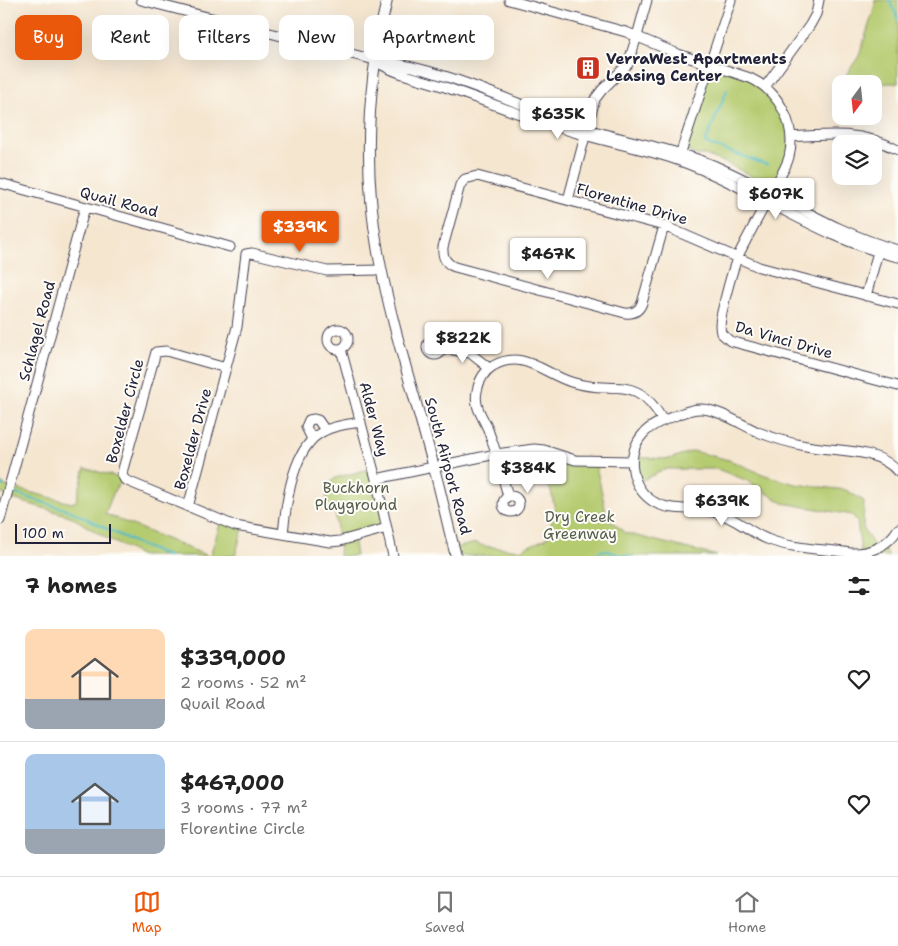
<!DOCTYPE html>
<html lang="en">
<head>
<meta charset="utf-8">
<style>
	body { margin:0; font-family:"Shantell Sans",sans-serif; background:#f2f2f2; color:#222; height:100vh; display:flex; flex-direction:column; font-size:19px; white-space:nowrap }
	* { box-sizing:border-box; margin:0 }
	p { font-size:16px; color:#767676 }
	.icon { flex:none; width:28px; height:28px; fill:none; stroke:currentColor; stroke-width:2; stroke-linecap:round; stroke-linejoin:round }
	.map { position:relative; height:556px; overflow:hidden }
	.sheet { display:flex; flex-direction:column; background:#fff; flex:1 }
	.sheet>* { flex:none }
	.top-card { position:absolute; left:15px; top:15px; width:500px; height:45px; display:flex; gap:10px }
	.needle { width:32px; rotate:195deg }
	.buttons { position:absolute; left:832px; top:75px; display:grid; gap:10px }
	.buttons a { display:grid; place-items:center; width:50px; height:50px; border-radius:10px; background:#fff; box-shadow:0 5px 20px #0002; font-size:25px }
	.scale { position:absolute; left:15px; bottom:12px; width:96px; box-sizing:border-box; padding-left:5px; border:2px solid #22223b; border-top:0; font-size:14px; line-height:18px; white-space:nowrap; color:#22223b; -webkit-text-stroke:4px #fdfcf7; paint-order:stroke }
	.price { position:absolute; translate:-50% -42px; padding:0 11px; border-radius:5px; background:#fff; color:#222; font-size:16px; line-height:32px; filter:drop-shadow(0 1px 2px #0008) }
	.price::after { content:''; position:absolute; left:50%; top:30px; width:15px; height:11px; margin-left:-8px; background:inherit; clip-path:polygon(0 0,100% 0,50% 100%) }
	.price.current { background:#ea580c; color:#fff }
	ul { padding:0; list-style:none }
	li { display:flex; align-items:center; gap:15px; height:125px; padding:0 25px }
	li+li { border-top:1px solid #e0e0e0 }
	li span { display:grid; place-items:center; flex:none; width:140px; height:100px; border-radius:10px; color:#555 }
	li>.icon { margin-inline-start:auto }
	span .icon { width:60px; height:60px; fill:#fffc; stroke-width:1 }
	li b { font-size:21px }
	h2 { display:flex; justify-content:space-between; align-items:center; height:60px; padding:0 25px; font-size:21px }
	.tag { padding:0 18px; border-radius:10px; background:#fff; box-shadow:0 5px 20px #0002; font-size:18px; line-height:45px }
	.tag.current { background:#ea580c; color:#fff }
	.dock { display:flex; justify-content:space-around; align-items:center; height:70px; border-top:1px solid #e0e0e0; background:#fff; font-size:14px; color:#767676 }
	.dock a { display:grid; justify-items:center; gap:2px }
	.dock .current { color:#ea580c }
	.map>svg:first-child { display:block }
</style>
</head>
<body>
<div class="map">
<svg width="898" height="556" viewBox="0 0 898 556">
	<rect width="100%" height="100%" fill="#fdfcf7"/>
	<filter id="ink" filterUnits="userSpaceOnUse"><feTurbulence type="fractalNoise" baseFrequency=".02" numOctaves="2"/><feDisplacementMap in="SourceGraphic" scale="10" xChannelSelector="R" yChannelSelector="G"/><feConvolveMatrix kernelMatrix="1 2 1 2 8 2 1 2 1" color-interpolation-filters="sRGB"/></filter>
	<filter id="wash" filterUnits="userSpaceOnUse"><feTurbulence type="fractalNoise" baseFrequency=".0096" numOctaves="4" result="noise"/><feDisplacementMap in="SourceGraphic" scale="20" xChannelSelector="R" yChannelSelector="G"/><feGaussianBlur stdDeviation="1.12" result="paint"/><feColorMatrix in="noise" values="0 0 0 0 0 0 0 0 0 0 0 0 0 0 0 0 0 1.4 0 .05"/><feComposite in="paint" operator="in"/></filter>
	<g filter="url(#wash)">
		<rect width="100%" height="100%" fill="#f5e6d0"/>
		<path fill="#b5cb6f" stroke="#6c7655" d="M875,0H898V83L851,84L846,75L859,56L875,6Z
			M710,65L755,80L783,109L790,149L773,190L760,183L750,175L726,163L705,155H696L682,148Z
			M530,450L595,461L607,517L625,533L717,556H456L454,548L476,543L484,546L520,550L547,538L555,510L551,491Z
			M693,451L729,460L765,475L795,484L846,490L864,501L863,528L876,549L883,545L889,556H822L823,549L861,553L857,521L852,515L783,503L748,481L717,469H665L637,483L632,457L669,459Z
			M85,468L124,479L115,489L105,514L208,556H142L106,538L70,516L6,497L0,491V483L9,487L72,503L76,501Z
			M373,468L387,528L353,538L356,556H339L340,542H338L335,510L326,506L328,486L335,478Z
			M221,521L243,528L235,556H210Z"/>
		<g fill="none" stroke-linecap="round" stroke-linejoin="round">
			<path stroke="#4dbbc5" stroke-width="2" d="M889,0L898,19
				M727,90L705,143L768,165
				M0,484L4,486
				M13,493L71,511L140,545L168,556
				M592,556L604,550L621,555L631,556"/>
		</g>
	</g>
	<g filter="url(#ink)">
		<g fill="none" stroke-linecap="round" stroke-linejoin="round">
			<defs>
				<path id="minor" d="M141,0L375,60C447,69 516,105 584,128C630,143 679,149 722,169C783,196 832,232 898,250
					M509,0L626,32L678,54L750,78C779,91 797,125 789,157C786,168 779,178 774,188C763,209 751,230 740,252C733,266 729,284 725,299C723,310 718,322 721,333L730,341L898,386
					M637,36L647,0
					M377,62C399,76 424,79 448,88C493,104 538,122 584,135C616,144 649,150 680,161C755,188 819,239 898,257
					M765,87L810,25L816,14L819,0
					M791,137C829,134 862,131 898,150
					M679,158L731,0
					M0,183L230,247
					M568,200L595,99L602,90L628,64L637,36
					M664,226L642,303C639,311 633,314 625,313L455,267C446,264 442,257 443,247L460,185L465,179L477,176L664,226L759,267L898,304
					M866,296L879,248
					M328 339a10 10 0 1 1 20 0a10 10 0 1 1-20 0Z
					M427 347a8 8 0 1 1 16 0a8 8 0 1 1-16 0Z
					M442,348L470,353L489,368
					M341,349L376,479L393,556
					M226,368L166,351L156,352L123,469L122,475L125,480L235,526L330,542L340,541L387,528
					M312,439L306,427L309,420L314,419L318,420L325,430
					M898,472C878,447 835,452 806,446C790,443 773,438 758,432C742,425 720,410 702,409C693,408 685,412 677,415C665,420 652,424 644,433C625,453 630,488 654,502C671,512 695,507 714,512C734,516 749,532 767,539C791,549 824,549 850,553C869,554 888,546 898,529
					M376,479L496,454L534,449L544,450L575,460L632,461
					M508,496C504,482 500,467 496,452C493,444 490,435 487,427C481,414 474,406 477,391C479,381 483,372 493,366C523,349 543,373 571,382C613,396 636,371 663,421
					M503 504a8 8 0 1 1 16 0a8 8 0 1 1-16 0Z
					M188,507L237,327L246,254L252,253L327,271L381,270
					M0,520L85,207
					M283,534C286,503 293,445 324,431C335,425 349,424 361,422"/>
				<path id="major" d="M387,0C367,83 363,168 378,252C391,325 415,396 434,468C442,497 448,527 456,556"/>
			</defs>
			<use href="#minor" stroke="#423f51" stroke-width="11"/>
			<use href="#major" stroke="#423f51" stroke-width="12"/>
			<use href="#minor" stroke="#fff" stroke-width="9"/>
			<use href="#major" stroke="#fff" stroke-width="10"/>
		</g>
	</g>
	<defs>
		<symbol id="building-square" viewBox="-11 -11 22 22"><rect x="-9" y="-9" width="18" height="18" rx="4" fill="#c8321e" stroke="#fdfcf7"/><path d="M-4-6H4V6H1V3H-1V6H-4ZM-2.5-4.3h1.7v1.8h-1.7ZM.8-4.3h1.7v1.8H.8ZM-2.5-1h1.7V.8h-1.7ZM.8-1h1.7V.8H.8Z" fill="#fff"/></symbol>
	</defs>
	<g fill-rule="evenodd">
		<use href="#building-square" x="574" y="54" width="28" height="28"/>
	</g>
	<g text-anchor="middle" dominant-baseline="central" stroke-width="4" stroke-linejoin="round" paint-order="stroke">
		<g font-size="15" font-weight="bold" fill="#22223b" stroke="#fdfcf7" text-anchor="start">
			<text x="606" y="59">VerraWest Apartments<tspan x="606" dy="17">Leasing Center</tspan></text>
		</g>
		<g font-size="15" fill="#22223b" stroke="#fdfcf7">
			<text transform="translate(119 202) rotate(15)">Quail Road</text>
			<text transform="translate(632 204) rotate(16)">Florentine Drive</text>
			<text transform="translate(37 331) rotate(-75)">Schlagel Road</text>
			<text transform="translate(784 340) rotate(16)">Da Vinci Drive</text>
			<text transform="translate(125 411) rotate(-75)">Boxelder Circle</text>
			<text transform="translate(374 419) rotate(75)">Alder Way</text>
			<text transform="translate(193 439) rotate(-75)">Boxelder Drive</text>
			<text transform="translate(448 466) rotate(75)">South Airport Road</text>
		</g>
		<g font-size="15" fill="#555d4d" stroke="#fdfcf7">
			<text x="356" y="488">Buckhorn<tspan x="356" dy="17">Playground</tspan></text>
			<text x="580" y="517">Dry Creek<tspan x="580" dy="17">Greenway</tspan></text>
		</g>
	</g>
</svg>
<div class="buttons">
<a><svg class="needle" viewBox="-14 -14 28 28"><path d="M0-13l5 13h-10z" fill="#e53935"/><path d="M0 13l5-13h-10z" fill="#767676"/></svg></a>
<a><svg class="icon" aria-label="layers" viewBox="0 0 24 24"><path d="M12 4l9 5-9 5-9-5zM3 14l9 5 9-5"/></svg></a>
</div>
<div class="scale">100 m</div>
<b class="price" style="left:558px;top:140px">$635K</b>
<b class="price" style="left:776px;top:220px">$607K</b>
<b class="price current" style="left:300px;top:253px">$339K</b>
<b class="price" style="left:548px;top:280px">$467K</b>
<b class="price" style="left:463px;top:364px">$822K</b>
<b class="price" style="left:528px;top:494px">$384K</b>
<b class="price" style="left:722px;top:527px">$639K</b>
<div class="top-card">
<a class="tag current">Buy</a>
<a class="tag">Rent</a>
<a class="tag">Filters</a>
<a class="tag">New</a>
<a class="tag">Apartment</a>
</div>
</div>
<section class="sheet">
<h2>7 homes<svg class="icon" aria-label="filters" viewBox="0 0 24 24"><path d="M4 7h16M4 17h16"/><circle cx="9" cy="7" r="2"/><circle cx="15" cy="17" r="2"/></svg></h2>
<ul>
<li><span style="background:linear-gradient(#ffd9b3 70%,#9aa5b1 0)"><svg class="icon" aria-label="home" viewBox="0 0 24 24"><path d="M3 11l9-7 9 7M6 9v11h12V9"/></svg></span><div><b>$339,000</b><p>2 rooms · 52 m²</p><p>Quail Road</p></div><svg class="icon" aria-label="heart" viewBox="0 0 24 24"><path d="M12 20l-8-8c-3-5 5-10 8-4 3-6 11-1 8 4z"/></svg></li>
<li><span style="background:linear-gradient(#a9c7e8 75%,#9aa5b1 0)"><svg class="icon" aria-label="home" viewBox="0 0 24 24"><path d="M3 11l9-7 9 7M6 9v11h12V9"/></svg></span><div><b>$467,000</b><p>3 rooms · 77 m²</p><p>Florentine Circle</p></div><svg class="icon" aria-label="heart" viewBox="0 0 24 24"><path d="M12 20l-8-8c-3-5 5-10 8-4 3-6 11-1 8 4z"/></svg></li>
</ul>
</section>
<nav class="dock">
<a class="current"><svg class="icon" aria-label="map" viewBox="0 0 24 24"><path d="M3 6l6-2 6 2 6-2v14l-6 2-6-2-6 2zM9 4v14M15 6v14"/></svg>Map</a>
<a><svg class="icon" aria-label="saved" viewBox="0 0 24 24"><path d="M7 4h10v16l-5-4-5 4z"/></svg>Saved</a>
<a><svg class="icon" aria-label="home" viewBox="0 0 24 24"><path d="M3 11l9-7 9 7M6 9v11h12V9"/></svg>Home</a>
</nav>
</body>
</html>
